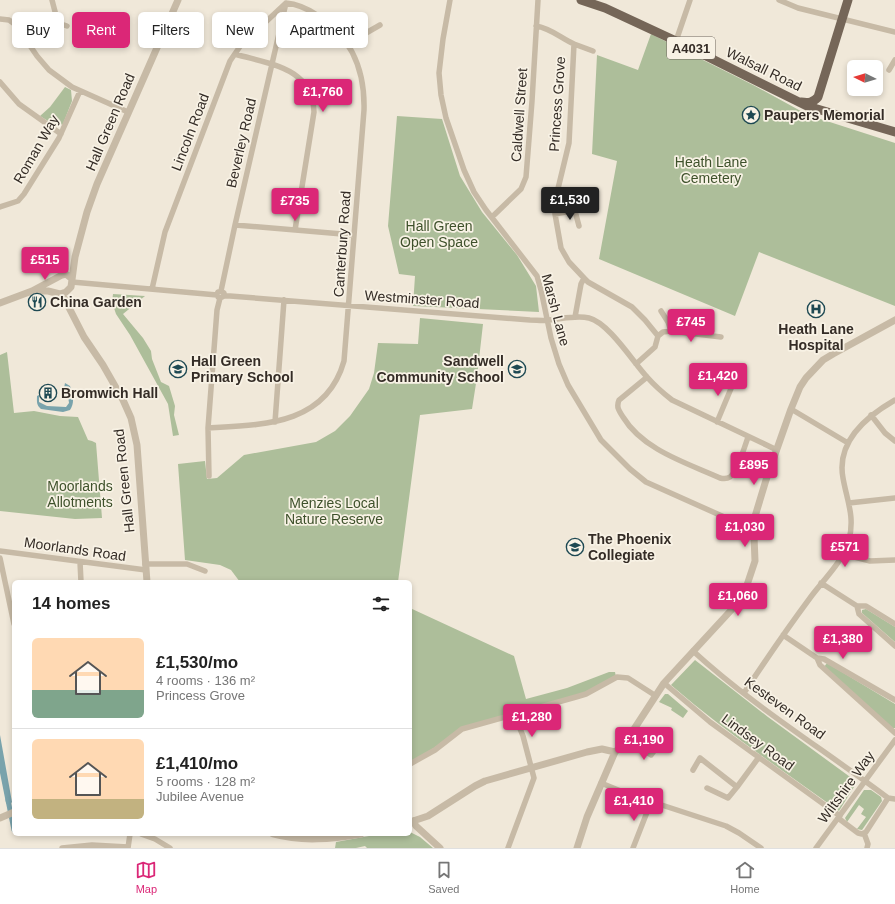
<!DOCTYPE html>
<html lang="en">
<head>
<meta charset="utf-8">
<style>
	body { margin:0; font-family:Helvetica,sans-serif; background:#f2f2f2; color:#222; height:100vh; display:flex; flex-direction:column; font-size:15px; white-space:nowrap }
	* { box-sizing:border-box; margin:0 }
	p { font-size:13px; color:#767676 }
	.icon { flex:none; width:22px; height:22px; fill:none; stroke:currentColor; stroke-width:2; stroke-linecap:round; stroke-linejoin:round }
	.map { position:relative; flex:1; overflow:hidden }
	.panel { position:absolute; left:12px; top:580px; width:400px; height:256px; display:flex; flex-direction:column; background:#fff; border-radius:6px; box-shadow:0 2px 6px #0003 }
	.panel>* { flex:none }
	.hud { position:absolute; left:12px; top:12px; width:400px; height:36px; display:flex; gap:8px }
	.needle { width:26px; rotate:275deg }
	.fabs { position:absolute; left:847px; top:60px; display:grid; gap:8px }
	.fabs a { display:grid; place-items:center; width:36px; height:36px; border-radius:6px; background:#fff; box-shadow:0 2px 6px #0003; font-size:20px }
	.price { position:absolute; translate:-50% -34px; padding:0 9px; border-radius:4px; background:#db2777; color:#fff; font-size:13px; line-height:26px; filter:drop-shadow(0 1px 2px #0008) }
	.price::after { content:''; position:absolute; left:50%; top:24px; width:12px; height:9px; margin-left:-6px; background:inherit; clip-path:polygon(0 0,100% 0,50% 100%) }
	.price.on { background:#222; color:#fff }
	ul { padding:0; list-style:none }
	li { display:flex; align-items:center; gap:12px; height:100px; padding:0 20px }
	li+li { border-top:1px solid #e0e0e0 }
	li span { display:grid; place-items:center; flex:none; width:112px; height:80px; border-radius:6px; color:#555 }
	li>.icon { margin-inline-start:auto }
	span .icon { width:48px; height:48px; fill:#fffc; stroke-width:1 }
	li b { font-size:17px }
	h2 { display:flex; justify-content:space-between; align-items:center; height:48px; padding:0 20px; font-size:17px }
	.pill { padding:0 14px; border-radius:6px; background:#fff; box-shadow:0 2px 6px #0003; font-size:14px; line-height:36px }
	.pill.on { background:#db2777; color:#fff }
	.dock { display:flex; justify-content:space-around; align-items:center; height:56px; border-top:1px solid #e0e0e0; background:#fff; font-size:11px; color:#767676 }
	.dock a { display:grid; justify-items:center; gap:2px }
	.dock .on { color:#db2777 }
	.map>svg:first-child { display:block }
</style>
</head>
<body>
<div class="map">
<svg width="895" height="848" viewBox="0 0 895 848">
	<rect width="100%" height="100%" fill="#f0e8d9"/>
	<path fill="#adbe9a" d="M651,34L755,86L808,115L895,143V306L759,252L735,316L599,259L617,161L592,154L597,55L638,70Z
		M65,87L71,90L72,101L63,124L56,126L40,116L50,107Z
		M397,116L442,119L460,176L482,212L517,255L536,286L539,312L413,306L415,276L399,274L388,226Z
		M113,294L145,296L123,314L143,338L151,351L152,359L161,382L169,386L175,406L174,415L179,435L173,436L168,404L130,335L116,314L112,302Z
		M420,318L483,324L477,377L472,409L420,415L398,582H240L231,570L220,565L185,560L178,464L205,461L207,479L217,478L244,455L316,442L335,431L350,416L369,389L374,373L378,343L418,344Z
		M7,352L14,413L34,411L60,416L78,417L88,440L92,441L96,443L102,518L75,519L0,511V355Z
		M410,608L514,656L526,699L567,688L609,672H615L616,677L586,694L462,729L410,764Z
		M866,609L895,627V642L862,613V610Z
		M695,660L768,717L857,782L839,811C782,770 724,731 671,685Z
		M827,663L895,704V728H891L824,667Z
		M665,694H668L688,711L683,718L671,710L672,708L659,702Z
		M864,790H871L881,797L882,801L862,830L857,829L866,817L861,814L864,809L859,805L847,822L845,818Z
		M410,832L420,837L433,848H367L365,846L356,848H335L336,842L380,834H410Z"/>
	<path fill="#79a3ac" d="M65,383L70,386C73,394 75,403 70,410L63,412L41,409C36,405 37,401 37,396L39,395V402L47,406L66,407L69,403L67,389L64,388Z
		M0,735L12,802L9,806L6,803L0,773Z"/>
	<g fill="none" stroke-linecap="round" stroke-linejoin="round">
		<path stroke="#79a3ac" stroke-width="5" d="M8,800L14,830"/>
		<path stroke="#c7baa6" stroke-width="5.5" d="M52,0L58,23L67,26
			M450,0L443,39L439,73L441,95L446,118L464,170L474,192L486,210L537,276L541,290L551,338L559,364L568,385L601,440L630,469L646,482L751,529
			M779,0L798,8L895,32
			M0,19L9,20L16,25L37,56L49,70L72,87L128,112
			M536,26C550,28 561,38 574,44L569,143L555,201V214L561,248L569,262L584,278
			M676,41L690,0
			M347,44L380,25
			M574,44L593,51
			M235,54C268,64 313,67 314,112L295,230
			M889,70L895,60
			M0,82L19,104L61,134
			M0,207L18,201L24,194L59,138L80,91
			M575,211L579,226
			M555,214L582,209
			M492,217L521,189L526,177L532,101L538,0
			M235,225L354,235
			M72,282L217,295
			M152,289L165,232L230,61L241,45L286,3C297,4 308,9 317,15C352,37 365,71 364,110L344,361C326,425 263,425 208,428
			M221,291L235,225L286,3
			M224,296V293L221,291L218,292L217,294L218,297L220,298L224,296H230L530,320C537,320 543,321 549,320C562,319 576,315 589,318C609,323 633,362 647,377C655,386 663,393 672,400L777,450
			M661,311L668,322L671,331
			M575,317L581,284L584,278L588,282L632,307L645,320L658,336L655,347L636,364
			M658,336L663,332L671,331L721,337
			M647,377L619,400C616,407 619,411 623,417C643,450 687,463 720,478C724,479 727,479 730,477C737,472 745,446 748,437
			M791,409L848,443
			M871,415L885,433L895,441
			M275,422L284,300
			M717,422L735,379
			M209,476L208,428L217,310L220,298
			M849,503L895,498
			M0,551L146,570
			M843,554L870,561L895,560
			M0,558L14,624
			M80,562L81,582
			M145,564H187L205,571
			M821,583L857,606L859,614L895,646
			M857,606H866L895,624
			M783,635L817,658L824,659L895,700
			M693,651C753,706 823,749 888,798L895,799
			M817,658L820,665L895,733
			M664,683L710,722L840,816
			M744,693C765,661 787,629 810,598C823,580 843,562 849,540C855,516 847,501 843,478C836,441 867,416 895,400
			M627,740L651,755L657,747
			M410,764L435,750L462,729L576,697L586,694L617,677L628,678L656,696
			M693,770L700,758L737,787L759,757
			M601,783L628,794L726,826L739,833L761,848
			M707,788L728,798L737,787
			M838,818L858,833L862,834L866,832L888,798
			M864,833L868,844L867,848
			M141,834L155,839L170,848
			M62,848L92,845L128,847
			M128,848L130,834
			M508,848L534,778L523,736L514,714
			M633,848L651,802
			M816,848L895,740"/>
		<path stroke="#c7baa6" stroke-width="7" d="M32,291H48L60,294L66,292L71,287L75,257L87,212L97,184L178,0
			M62,294L84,337L103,365L123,400L131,418L137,445L147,582
			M0,303L32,291L62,275L66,274L71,278
			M750,533L766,480L791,409L800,387L806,378L823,360L833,354L895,320
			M0,818L14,812
			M413,821L416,826L440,848
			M410,822L428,816L475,786L485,781L587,752L602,749L615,752
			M273,834C302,842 332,839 361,834
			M577,848L587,817L615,752L625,743L664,683L735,606L745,591L755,561L754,536L751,529"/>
		<path stroke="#756658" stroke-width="9" d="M581,0L605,8L676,41L807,106L895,132
			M801,102C808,103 813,103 818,97L848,0"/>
	</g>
	<defs>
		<symbol id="sight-ring" viewBox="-11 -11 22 22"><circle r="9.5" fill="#f8f2e5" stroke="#1e4953" stroke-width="1.5"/><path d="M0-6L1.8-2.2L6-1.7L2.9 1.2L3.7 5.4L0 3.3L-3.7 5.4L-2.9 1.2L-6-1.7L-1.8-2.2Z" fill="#1e4953"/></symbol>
		<symbol id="restaurant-ring" viewBox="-11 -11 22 22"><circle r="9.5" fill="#f8f2e5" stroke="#1e4953" stroke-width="1.5"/><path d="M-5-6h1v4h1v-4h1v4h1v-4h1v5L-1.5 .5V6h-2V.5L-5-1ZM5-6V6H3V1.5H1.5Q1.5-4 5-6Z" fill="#1e4953"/></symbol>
		<symbol id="hospital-ring" viewBox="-11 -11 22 22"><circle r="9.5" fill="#f8f2e5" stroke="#1e4953" stroke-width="1.5"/><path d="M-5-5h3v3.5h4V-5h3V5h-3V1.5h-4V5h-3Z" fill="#1e4953"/></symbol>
		<symbol id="school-ring" viewBox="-11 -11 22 22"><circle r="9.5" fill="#f8f2e5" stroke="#1e4953" stroke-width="1.5"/><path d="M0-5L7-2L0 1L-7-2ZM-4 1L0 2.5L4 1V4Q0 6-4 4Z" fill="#1e4953"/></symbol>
		<symbol id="building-ring" viewBox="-11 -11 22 22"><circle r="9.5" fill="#f8f2e5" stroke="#1e4953" stroke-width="1.5"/><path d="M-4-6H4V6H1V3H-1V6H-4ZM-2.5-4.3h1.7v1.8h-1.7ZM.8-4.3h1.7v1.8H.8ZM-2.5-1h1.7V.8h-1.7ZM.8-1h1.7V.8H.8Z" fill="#1e4953"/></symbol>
	</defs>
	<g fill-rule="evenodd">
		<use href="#sight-ring" x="741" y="105" width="20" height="20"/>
		<use href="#restaurant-ring" x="27" y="292" width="20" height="20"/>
		<use href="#hospital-ring" x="806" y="299" width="20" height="20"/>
		<use href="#school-ring" x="168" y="359" width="20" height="20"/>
		<use href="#school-ring" x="507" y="359" width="20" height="20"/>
		<use href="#building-ring" x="38" y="383" width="20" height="20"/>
		<use href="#school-ring" x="565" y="537" width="20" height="20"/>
	</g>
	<g text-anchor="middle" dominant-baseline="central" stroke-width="3.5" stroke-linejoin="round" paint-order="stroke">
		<rect fill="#f8f2e5" stroke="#6f675f" stroke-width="1" x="667" y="37" width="48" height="22" rx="3"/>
		<g font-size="13" font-weight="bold" fill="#342c26">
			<text x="691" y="48">A4031</text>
		</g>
		<g font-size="14" fill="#342c26" stroke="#f8f2e5">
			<text transform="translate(764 69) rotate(26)">Walsall Road</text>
			<text transform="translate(557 104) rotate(-86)">Princess Grove</text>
			<text transform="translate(519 115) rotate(-86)">Caldwell Street</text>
			<text transform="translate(110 122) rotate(-67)">Hall Green Road</text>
			<text transform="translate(190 132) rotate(-69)">Lincoln Road</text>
			<text transform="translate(241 143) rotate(-77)">Beverley Road</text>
			<text transform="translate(36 149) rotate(-60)">Roman Way</text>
			<text transform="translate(342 244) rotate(-86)">Canterbury Road</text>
			<text transform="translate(422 299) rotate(4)">Westminster Road</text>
			<text transform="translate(556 310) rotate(75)">Marsh Lane</text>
			<text transform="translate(124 481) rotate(-96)">Hall Green Road</text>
			<text transform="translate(75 549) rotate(8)">Moorlands Road</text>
			<text transform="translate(785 708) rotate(36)">Kesteven Road</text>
			<text transform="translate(758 742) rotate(36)">Lindsey Road</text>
			<text transform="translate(846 787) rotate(-54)">Wiltshire Way</text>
		</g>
		<g font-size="14" font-weight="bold" fill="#342c26" stroke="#f8f2e5" text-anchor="start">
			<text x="764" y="115">Paupers Memorial</text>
			<text x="50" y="302">China Garden</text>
			<text x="816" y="329" text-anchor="middle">Heath Lane<tspan x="816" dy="16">Hospital</tspan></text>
			<text x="191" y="361">Hall Green<tspan x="191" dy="16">Primary School</tspan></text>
			<text x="504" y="361" text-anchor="end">Sandwell<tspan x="504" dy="16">Community School</tspan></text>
			<text x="61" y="393">Bromwich Hall</text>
			<text x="588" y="539">The Phoenix<tspan x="588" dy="16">Collegiate</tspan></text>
		</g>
		<g font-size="14" fill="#3e512b" stroke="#f8f2e5">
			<text x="711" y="162">Heath Lane<tspan x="711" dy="16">Cemetery</tspan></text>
			<text x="439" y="226">Hall Green<tspan x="439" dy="16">Open Space</tspan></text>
			<text x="80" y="486">Moorlands<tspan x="80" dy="16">Allotments</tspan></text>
			<text x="334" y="503">Menzies Local<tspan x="334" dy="16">Nature Reserve</tspan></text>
		</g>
	</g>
</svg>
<div class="fabs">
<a><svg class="needle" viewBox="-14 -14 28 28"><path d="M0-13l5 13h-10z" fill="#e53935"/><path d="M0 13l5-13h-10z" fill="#767676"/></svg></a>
</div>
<b class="price" style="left:323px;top:113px">£1,760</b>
<b class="price on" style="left:570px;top:221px">£1,530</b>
<b class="price" style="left:295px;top:222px">£735</b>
<b class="price" style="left:45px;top:281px">£515</b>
<b class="price" style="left:691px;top:343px">£745</b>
<b class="price" style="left:718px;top:397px">£1,420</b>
<b class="price" style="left:754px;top:486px">£895</b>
<b class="price" style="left:745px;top:548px">£1,030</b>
<b class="price" style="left:845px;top:568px">£571</b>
<b class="price" style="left:738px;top:617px">£1,060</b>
<b class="price" style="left:843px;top:660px">£1,380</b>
<b class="price" style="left:532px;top:738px">£1,280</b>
<b class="price" style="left:644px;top:761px">£1,190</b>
<b class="price" style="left:634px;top:822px">£1,410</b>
<div class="hud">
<a class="pill">Buy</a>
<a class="pill on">Rent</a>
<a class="pill">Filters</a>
<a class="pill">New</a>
<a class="pill">Apartment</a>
</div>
<section class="panel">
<h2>14 homes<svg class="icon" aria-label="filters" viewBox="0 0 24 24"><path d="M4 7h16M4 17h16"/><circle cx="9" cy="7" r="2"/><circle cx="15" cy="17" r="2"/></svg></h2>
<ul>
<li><span style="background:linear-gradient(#ffd9b3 65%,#7fa58c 0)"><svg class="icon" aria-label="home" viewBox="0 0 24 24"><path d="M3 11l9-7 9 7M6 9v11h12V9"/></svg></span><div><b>£1,530/mo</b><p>4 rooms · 136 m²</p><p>Princess Grove</p></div></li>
<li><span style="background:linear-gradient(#ffd9b3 75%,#c2b280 0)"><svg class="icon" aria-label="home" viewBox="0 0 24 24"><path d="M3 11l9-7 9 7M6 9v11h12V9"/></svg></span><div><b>£1,410/mo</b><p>5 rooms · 128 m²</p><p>Jubilee Avenue</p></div></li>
</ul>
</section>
</div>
<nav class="dock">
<a class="on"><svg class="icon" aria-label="map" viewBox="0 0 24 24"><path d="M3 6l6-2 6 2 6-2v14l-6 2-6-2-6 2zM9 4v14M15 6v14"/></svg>Map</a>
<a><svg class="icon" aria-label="saved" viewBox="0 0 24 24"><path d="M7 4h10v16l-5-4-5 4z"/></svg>Saved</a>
<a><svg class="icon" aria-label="home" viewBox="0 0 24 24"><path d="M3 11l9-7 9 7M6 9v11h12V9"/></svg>Home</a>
</nav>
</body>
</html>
